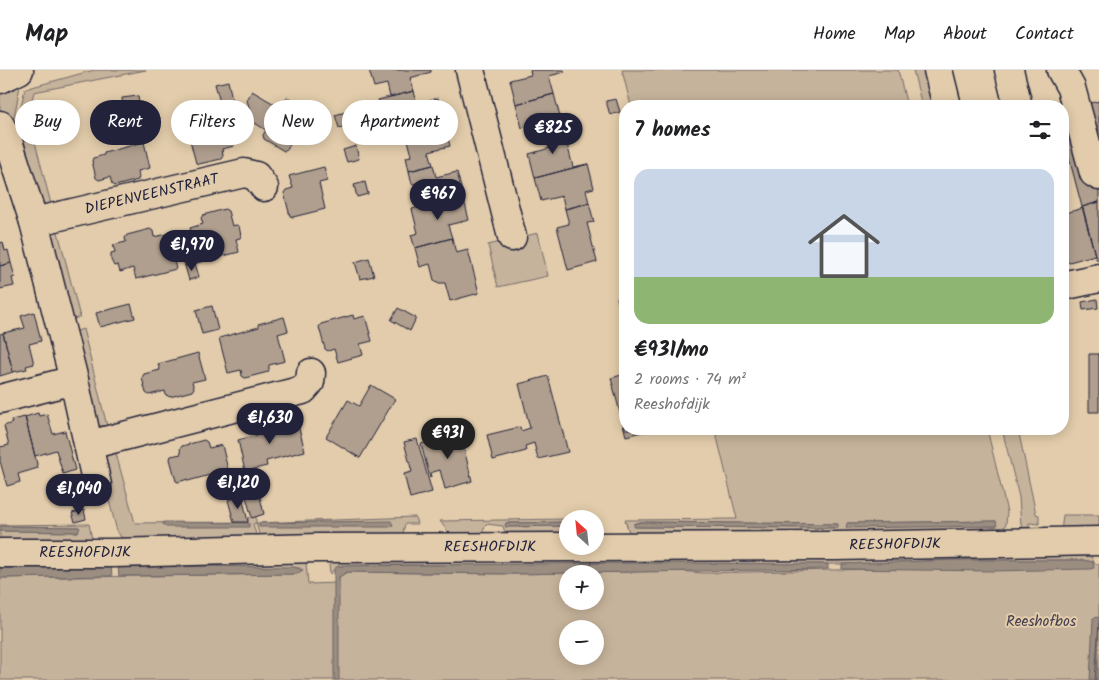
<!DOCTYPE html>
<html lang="en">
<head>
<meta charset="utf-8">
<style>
	body { margin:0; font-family:Kalam,sans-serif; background:#f6f6f6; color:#202124; height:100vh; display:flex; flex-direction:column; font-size:19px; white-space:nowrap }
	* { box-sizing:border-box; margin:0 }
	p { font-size:16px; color:#757577 }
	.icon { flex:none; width:28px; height:28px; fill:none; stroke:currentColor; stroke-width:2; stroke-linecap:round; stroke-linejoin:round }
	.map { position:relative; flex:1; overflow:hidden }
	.panel { position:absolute; left:619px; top:30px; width:450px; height:335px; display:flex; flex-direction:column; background:#fff; border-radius:20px; box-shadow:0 2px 12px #0003 }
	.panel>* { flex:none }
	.hud { position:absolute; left:15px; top:30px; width:475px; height:45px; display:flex; gap:10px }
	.needle { width:32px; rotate:333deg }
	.controls { position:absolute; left:559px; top:440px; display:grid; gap:10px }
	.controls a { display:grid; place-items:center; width:45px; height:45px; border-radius:50%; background:#fff; box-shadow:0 2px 12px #0003; font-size:25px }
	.price { position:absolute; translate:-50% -42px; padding:0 11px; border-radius:18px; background:#22223b; color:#fff; font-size:16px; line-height:32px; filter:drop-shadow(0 1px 2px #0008) }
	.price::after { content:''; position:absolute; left:50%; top:30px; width:15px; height:11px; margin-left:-8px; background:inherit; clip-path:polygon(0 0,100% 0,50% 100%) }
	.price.active { background:#222; color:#fff }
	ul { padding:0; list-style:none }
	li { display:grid; align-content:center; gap:10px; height:265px; padding:0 15px }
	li+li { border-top:1px solid #e0e0e0 }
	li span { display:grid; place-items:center; height:155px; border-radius:15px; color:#555 }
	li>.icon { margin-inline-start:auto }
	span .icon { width:90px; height:90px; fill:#fffc; stroke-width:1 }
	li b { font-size:21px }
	h2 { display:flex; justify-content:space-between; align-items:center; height:60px; padding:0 15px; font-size:21px }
	.chip { padding:0 18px; border-radius:22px; background:#fff; box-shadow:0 2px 12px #0003; font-size:18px; line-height:45px }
	.chip.active { background:#22223b; color:#fff }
	header { display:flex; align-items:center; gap:30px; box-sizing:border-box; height:70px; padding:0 25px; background:#fff; border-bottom:1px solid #e0e0e0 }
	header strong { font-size:24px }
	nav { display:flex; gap:28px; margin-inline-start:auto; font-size:18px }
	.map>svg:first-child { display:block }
</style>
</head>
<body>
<header>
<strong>Map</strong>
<nav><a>Home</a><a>Map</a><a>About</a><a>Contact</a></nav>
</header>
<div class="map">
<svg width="1099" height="610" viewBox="0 0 1099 610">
	<rect width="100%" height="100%" fill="#e2ccab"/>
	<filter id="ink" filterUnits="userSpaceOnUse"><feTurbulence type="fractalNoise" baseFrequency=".02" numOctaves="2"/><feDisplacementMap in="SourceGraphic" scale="10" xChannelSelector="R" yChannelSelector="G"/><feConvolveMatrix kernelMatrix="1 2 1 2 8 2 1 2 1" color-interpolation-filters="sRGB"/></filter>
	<g filter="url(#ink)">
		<path fill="#c6b39b" stroke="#746a6b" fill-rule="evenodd" d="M94,0H146L34,22L28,45L51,134H41L18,49L25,19Z
			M622,0H898L907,36H631Z
			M913,0H925L934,36H922Z
			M20,16L14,48L9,52L0,41V22Z
			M57,158L80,247L71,250L47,159Z
			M538,163L548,206L498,217L488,175Z
			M83,259L107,356H98L74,262Z
			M715,359H987L1007,442L1006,454L1001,463L630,465L625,450L737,449ZM996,451V456L847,454L848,453ZM641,452L837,454L838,458L634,457L635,453Z
			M1002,359H1018L1036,444L1039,445V454L1029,453V463H1027L1021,455L1019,427Z
			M115,380L135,453L248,452V448L256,446V453L415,447L417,454H405L402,467L260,468L256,453L253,454L257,468H124L121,467L117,461L97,385Z
			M1063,445H1099V462H1061Z
			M567,449V452L506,453V457L567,456V465L506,466L503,456L486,454L481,466H451L440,451Z
			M89,454L92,469L0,470V461L78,462L79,457L0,456V455Z
			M1089,483L1095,494H1099V610H0V508L295,504L300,498L208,496L0,498V490L300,488L306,493L308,514L339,513V507L347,502L512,504L680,501L703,503L1093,494V492L1083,490H956L842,494L342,495L334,499L330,504L329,495L336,487ZM568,504H595V531H568ZM568,559H595V586H568Z"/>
		<path fill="#9b8e81" stroke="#6b6365" d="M391,451L393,455L390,457H259V453Z
			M996,451L997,456L846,458L847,453Z
			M163,452L249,453V457H166L163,454Z
			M567,452V456L506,457L505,455L506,453Z
			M641,452L838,454V458L636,457L633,454Z
			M0,456L79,457L80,458L78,462L0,461Z
			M956,490H1083L1093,492L1094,498L1090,499L991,501L842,499V494Z
			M638,493L828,494V499L512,504L347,502L339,507V610H334V499L338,496Z
			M111,496L112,506L0,508V498Z
			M207,496L294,497L303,500L296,504L119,506L118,497Z
			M1099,547L1097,610H1090L1093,548Z"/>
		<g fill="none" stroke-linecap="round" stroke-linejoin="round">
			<path stroke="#524d57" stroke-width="1" d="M1095,610L1099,553"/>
		</g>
		<path fill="#b09f8e" stroke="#22223b" d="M369,0H431V2L410,8L414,21L390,27L387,14L374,17Z
			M530,0H564L565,2L549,6L554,24L516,34L510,10L531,5Z
			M228,11L233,33L221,36L215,14Z
			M252,21L281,38L287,27L309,39L287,80L284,81L264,69L263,65L266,60L253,52L247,30Z
			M414,21L417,34L438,28L444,53L406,62L401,42L382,47L378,30Z
			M554,24L560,47L567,46L570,59L546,65L543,52L522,58L516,34Z
			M138,26L140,42L124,44L122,28Z
			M616,29L620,42L610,45L606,31Z
			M1099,31V132L1082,137L1062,61V40Z
			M225,41L234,76L222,79L223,86L221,89L199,94L196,93L185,51Z
			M349,41L352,55L339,58L335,45Z
			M444,53L450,76L429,81L433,95L409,101L406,87L412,86L406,62Z
			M570,59L574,72L567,74L573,97L588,94L535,108L529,84L550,78L546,65Z
			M144,72L150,98L138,101L139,107L138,110L115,116L112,114L110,107L99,110L96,108L92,91L93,88L104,85V83Z
			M356,76L359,89L347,92L343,80Z
			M588,94L594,118L586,120L589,133L565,139L562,126L541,131L535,108Z
			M433,95L436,107L457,102L463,126L425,136L419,113L412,114L409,101Z
			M324,97L327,111L319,113L325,139L293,147L290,146L284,123L286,120L293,118L289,106Z
			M365,112L368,124L357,127L354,115Z
			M463,126L469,150L448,155L452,168L415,178L411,165L418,163L412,139Z
			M1099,132V189H1096L1082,137Z
			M589,133L594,152L587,153L597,192L568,200L557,157L569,154L565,139Z
			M1083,138L1095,185L1062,194V144Z
			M225,139L228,141L232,156L236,155L239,156L241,166L240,168L236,169L239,182L185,196L178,172L193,168L190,158L203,154L201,148L203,145Z
			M150,159L153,161L154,167L167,164L176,199L136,209L133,198L120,202L118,195L114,196L111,190V183L115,182L113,175L126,172L125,168L127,165Z
			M452,168L456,183L468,180L479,223L450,231L445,213H439L434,210L430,194L420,197L415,178Z
			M3,172L5,181L8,180L11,193L0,196V173Z
			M369,188L374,206L360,209L355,192Z
			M11,193L15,207L12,208L14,216L0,219V196Z
			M195,193L199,207L189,210L185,196Z
			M625,226V258L617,228Z
			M1097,229L1098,238L1083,240L1082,232Z
			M131,234L135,248L100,257L96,243Z
			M212,236L218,260L202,264L196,240Z
			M398,238L416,248L410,261L391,250Z
			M34,242L41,271L29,274L34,294L26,296L27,299L13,302L3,263L25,258L21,246Z
			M353,245L354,249L365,246L372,271L360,274L363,285L338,292L334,279L328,281L325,279L319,257L321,254Z
			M284,247L288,261L278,264L285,291L269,295V299L268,302L245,308L242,306L241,300L228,303L219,268L259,257L258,254Z
			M3,263L13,302L0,306V264Z
			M198,283L205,309L192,312L194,318L192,321L170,327L166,325L165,321L149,325L146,323L142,308L144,304L160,300L158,294Z
			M1089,284H1099V342H1089Z
			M625,304V359H653L626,366L611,308Z
			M548,306L568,382L538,389L534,373L525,376L526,381L493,390L487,365L520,357L521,361L530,358L519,314Z
			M371,315L395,329L360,388L326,367L348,330L359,336Z
			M38,343L39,346L47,344L53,364L65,361L75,400L63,404L56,380L35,386L25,347Z
			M25,347L38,398L18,404L20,412L7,416L0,391V377L9,375L4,356L12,353L11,350Z
			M281,350L284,352L286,358L298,355L305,381L266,391L267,396L245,401L238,370L258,365L257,359L259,356Z
			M460,363L472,411L445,419L440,400L430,403L431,407L430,408L421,374Z
			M417,369L432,422L410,428L404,404L412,402L404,372Z
			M204,370L207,372L209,378L222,375L228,400L188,411V409L178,412L176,411L170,389L171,386L181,384L180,379L182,376Z
			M255,421L259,423L264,444L252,448L245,423Z
			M242,426L248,452H234L228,430Z
			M84,440L86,449L75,452L72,443Z"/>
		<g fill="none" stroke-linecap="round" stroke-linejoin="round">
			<defs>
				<g id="minor">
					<path d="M470,0L512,167"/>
					<path d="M938,0L947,36"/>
					<path d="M1009,0L1018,36"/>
					<path d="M1061,0L1071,18L1094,103L1099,106"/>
					<path d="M0,9L19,0"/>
					<path d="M0,55L7,68L34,152L74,310L97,415"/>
					<path id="s1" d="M34,152L244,103L256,106L264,117"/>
					<path d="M1062,216L1099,208"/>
					<path d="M0,329L74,310"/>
					<path d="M89,375L303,320L310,312L311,303"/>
					<path id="s2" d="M0,483H113L318,478L837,476L1099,471"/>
				</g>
			</defs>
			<use href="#minor" stroke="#22223b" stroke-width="31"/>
			<use href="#minor" stroke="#e2ccab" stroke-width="28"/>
		</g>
	</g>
	<g text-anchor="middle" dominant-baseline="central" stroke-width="4" stroke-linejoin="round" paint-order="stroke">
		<g font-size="15" fill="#22223b" stroke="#e2ccab">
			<text stroke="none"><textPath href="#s1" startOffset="121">DIEPENVEENSTRAAT</textPath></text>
			<text stroke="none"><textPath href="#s2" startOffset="895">REESHOFDIJK</textPath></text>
			<text stroke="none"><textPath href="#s2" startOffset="490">REESHOFDIJK</textPath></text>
			<text stroke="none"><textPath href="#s2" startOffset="85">REESHOFDIJK</textPath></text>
		</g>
		<g font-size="15" fill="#433f4e" stroke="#e2ccab">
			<text x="1041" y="552">Reeshofbos</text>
		</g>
	</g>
</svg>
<div class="controls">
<a><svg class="needle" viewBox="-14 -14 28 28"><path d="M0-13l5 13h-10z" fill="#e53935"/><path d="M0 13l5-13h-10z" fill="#757577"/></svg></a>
<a>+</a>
<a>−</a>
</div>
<b class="price" style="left:553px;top:85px">€825</b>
<b class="price" style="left:438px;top:151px">€967</b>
<b class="price" style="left:192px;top:202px">€1,970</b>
<b class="price" style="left:270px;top:375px">€1,630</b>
<b class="price active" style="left:448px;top:390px">€931</b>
<b class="price" style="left:238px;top:440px">€1,120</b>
<b class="price" style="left:79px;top:446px">€1,040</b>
<div class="hud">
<a class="chip">Buy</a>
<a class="chip active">Rent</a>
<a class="chip">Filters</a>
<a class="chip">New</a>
<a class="chip">Apartment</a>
</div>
<section class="panel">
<h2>7 homes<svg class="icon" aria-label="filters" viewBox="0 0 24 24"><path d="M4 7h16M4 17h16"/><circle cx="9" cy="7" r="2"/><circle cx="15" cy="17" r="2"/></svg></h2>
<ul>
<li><span style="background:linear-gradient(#c9d6e8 70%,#8fb573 0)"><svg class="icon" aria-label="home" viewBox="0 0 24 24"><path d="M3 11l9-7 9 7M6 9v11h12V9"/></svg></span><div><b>€931/mo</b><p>2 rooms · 74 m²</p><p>Reeshofdijk</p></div></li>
</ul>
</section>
</div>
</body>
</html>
